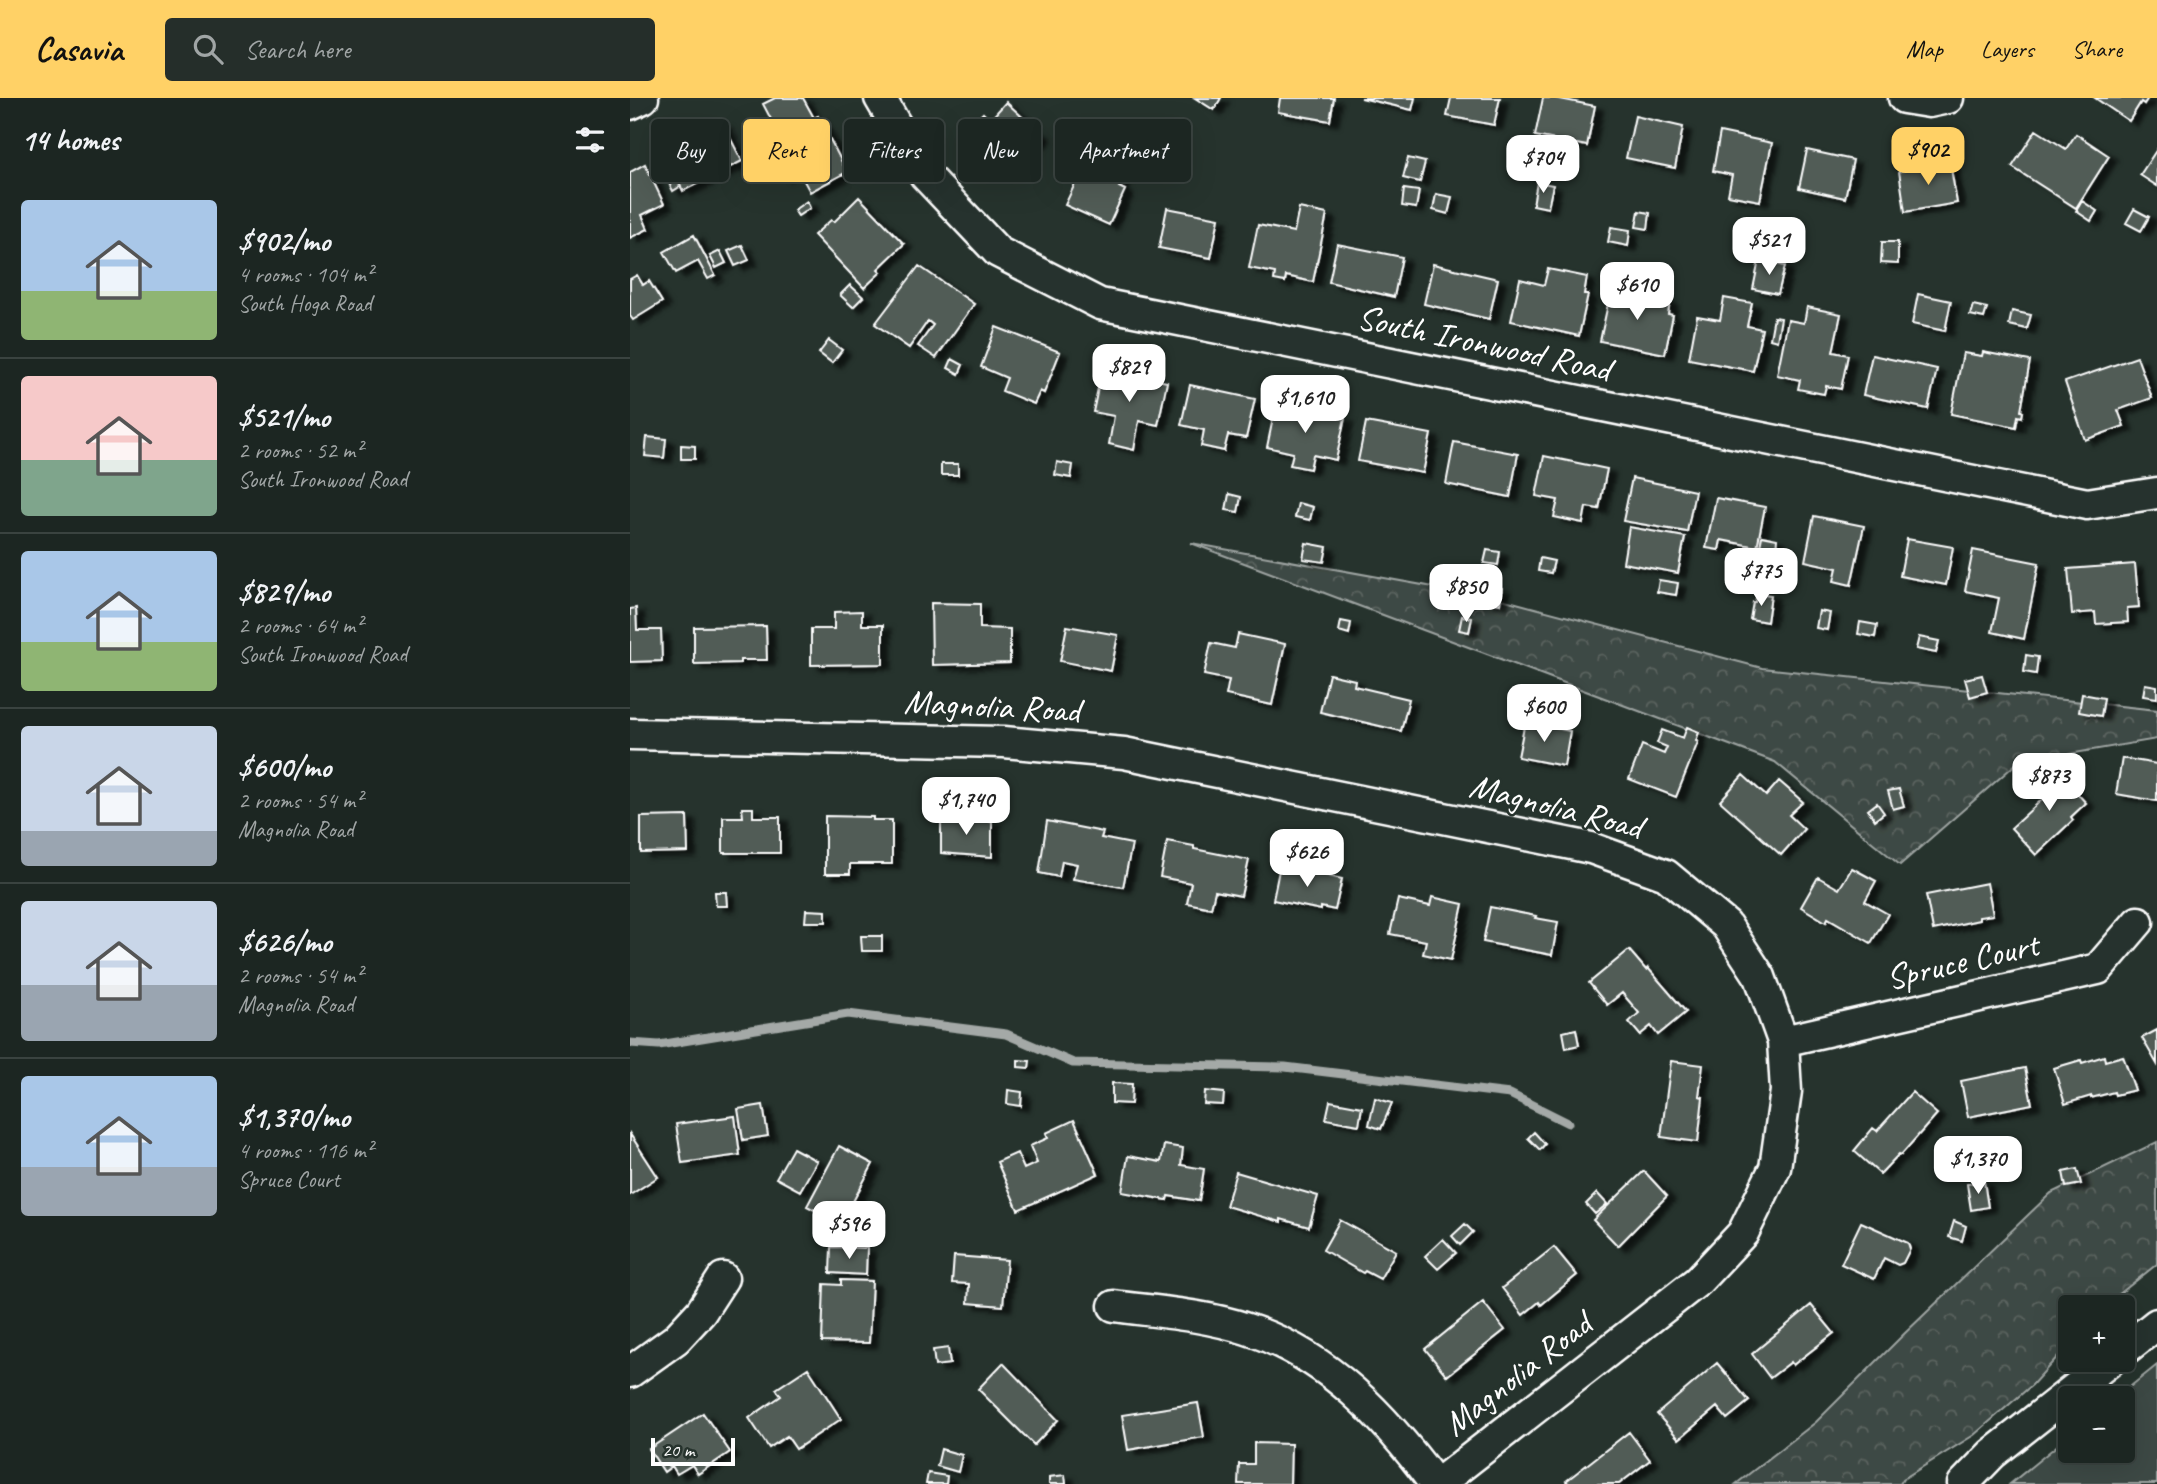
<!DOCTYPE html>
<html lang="en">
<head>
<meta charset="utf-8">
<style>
	body { margin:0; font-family:Caveat,sans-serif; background:#252e2a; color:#f1f3f6; height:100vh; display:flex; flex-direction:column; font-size:26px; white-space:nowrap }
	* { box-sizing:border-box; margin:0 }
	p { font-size:23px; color:#a0a5a5 }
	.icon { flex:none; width:38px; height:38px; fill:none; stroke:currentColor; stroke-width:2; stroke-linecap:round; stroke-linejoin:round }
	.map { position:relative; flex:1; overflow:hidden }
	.details { display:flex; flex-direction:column; background:#1c2622; width:630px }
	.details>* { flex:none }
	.top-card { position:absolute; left:21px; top:21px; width:665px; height:63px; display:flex; gap:14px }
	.fabs { position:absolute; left:1428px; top:1197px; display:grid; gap:14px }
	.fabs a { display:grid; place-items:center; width:77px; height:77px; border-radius:7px; background:#1c2622; box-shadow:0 7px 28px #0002,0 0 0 2px #3a4340; font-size:35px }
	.scale { position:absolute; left:21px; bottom:18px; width:84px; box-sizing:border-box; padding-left:7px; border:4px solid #fff; border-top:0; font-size:19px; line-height:24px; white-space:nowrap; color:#fff; -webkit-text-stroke:5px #26332d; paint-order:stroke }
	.price { position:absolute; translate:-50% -60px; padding:0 16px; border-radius:14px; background:#fff; color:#222; font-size:23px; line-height:46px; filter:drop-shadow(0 2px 4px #0008) }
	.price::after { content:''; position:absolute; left:50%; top:42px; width:21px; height:16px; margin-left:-10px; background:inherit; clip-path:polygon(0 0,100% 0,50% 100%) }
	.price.selected { background:#ffd166; color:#111 }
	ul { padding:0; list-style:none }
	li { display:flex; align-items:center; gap:21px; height:175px; padding:0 21px }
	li+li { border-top:2px solid #3a4340 }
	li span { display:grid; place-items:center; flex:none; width:196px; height:140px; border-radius:7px; color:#555 }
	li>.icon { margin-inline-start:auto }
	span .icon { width:84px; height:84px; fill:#fffc; stroke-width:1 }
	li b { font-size:30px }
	h2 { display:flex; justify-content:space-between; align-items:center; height:84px; padding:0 21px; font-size:30px }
	.chip { padding:0 24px; border-radius:7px; background:#1c2622; box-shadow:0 7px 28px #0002,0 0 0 2px #3a4340; font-size:24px; line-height:63px }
	.chip.selected { background:#ffd166; color:#111 }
	header { display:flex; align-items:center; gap:42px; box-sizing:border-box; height:98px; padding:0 35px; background:#ffd166; color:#111 }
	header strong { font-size:33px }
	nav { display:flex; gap:38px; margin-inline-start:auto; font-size:24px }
	.search { width:490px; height:63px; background:#252e2a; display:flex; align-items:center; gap:18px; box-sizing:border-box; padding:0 24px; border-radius:7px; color:#a0a5a5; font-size:26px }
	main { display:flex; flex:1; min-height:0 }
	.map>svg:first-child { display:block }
</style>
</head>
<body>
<header>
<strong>Casavia</strong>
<div class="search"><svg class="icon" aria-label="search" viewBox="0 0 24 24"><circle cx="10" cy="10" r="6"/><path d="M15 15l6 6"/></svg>Search here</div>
<nav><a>Map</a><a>Layers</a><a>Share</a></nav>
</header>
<main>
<section class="details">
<h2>14 homes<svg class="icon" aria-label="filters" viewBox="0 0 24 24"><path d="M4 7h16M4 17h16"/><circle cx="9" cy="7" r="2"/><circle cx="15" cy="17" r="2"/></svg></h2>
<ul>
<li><span style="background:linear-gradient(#a9c7e8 65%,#8fb573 0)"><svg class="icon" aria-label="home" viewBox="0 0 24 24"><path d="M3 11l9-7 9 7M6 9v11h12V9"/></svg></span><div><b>$902/mo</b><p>4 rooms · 104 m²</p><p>South Hoga Road</p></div></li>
<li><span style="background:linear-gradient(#f6c9c9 60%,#7fa58c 0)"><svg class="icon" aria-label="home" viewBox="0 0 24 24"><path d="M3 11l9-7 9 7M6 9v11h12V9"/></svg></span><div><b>$521/mo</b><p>2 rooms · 52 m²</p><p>South Ironwood Road</p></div></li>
<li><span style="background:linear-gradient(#a9c7e8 65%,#8fb573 0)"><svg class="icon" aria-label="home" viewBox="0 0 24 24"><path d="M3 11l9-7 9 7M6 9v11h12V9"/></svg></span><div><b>$829/mo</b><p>2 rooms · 64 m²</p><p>South Ironwood Road</p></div></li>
<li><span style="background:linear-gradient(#c9d6e8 75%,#9aa5b1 0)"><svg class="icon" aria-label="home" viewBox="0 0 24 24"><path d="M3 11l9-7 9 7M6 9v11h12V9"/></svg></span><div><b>$600/mo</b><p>2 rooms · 54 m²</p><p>Magnolia Road</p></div></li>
<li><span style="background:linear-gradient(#c9d6e8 60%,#9aa5b1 0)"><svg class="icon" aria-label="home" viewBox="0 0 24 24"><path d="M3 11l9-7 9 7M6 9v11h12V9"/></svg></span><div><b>$626/mo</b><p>2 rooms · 54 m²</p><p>Magnolia Road</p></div></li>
<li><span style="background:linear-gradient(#a9c7e8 65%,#9aa5b1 0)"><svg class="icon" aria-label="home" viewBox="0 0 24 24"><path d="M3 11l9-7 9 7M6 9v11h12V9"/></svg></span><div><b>$1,370/mo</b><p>4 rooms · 116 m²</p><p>Spruce Court</p></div></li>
</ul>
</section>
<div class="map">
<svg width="1527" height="1386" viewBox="0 0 1527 1386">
	<defs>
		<pattern id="forest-crowns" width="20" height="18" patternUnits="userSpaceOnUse" patternTransform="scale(1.75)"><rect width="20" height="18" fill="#3e4944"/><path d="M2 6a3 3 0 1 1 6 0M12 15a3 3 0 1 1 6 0" fill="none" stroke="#5b6460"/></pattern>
		<filter id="shadow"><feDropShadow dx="8" dy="4.5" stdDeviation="2" flood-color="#0009"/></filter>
	</defs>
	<rect width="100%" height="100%" fill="#26332d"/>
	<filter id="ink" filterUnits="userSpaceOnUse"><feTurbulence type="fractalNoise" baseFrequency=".0143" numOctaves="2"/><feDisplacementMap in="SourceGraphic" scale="14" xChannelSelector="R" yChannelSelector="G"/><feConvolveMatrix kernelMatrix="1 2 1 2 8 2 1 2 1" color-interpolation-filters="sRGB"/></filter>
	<g filter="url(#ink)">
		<path fill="url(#forest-crowns)" stroke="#9ea4a2" stroke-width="2" d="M561,445L875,502L1132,570L1527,612V641L1387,665L1270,767L1145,664Z
			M1527,1044V1166L1473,1209H1440V1245L1402,1287L1344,1337L1273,1381L1270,1386H1106L1186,1324L1273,1237L1421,1095Z"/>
		<path fill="#3e4944" stroke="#9ea4a2" stroke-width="2" d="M1527,1267V1386H1380L1440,1337V1353H1493V1300H1486Z"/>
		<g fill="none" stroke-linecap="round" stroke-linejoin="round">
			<path stroke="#a4a9a7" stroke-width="9" d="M0,945L29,947L218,916L376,936L443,965L655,969L880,996L938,1025"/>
		</g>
		<path fill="#515c57" stroke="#fff" stroke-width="2" filter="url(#shadow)" d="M145,0H173L184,20L188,18L217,74L180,94L167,70L152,78L140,56L155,48L133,6Z
			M565,0H591L584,12Z
			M650,0H704L700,23L648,14Z
			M731,0H785L782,12Z
			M821,0H870L864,27L817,18Z
			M913,0H925L965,8L957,48L905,38Z
			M1465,0H1518L1514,6L1511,4L1499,23Z
			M376,4L413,38L387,66L343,25L353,15L360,22Z
			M1005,18L1053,29L1045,70L996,60Z
			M93,26L112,63L53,93L35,56Z
			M1406,32L1436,51L1446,36L1479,58L1446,110L1382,69Z
			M1090,34L1142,45L1130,103L1098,97L1102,77L1083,73Z
			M1527,51V88L1510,77Z
			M1177,52L1223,62L1215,100L1169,90Z
			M778,60L795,64L790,84L773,80Z
			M39,65L51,88L43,93L31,70Z
			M1320,65L1327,105L1275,114L1269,73Z
			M15,66L34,106L12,117L18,131L0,140V74Z
			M478,67L496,75L489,89L495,92L479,127L435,107L451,73L471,82Z
			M907,84L923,87L918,110L903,107Z
			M774,91L789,93L786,110L772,108Z
			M806,96L822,99L818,116L803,112Z
			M229,99L274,146L248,171L251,174L234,190L184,137L201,122L204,124Z
			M177,103L180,110L168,118L164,112Z
			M1452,103L1467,113L1461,123L1446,113Z
			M537,110L589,120L581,160L529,150Z
			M669,110L697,116L683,184L656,178L655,184L644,182L645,175L619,170L628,127L664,134Z
			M1504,111L1519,119L1511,133L1496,125Z
			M1009,113L1020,115L1018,131L1006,129Z
			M981,129L1000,132L998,148L978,144Z
			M64,137L85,177L78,181L68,163L46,175L34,154Z
			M1252,144H1268V166L1251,165Z
			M1148,145L1158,147L1155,160L1145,158Z
			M707,146L772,159L764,199L699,184Z
			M112,147L119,162L105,168L98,153Z
			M90,153L96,165L86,170L80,158Z
			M1129,162L1155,168L1148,196L1123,191Z
			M803,166L868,181L859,221L794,206Z
			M289,168L344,206L306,260L288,248L303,227L298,223L279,250L245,226Z
			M918,171L957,179L954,196H958L949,238L881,223L890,181L914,187Z
			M7,177L13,187L19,183L32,204L3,222L0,218V181Z
			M220,187L233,199L223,209L210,197Z
			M981,192L1040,203L1038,216L1043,217L1035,256L970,243Z
			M1288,196L1321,203L1315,233L1282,226Z
			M1094,200L1122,205L1117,228L1132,231L1123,273L1059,261L1067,218L1090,222Z
			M1343,207L1357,210L1354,220L1340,217Z
			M1177,209L1211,216L1203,254L1218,257L1211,291L1196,288L1194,296L1168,291L1170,282L1147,277L1158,222L1174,225Z
			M1382,213L1401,217L1397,231L1379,227Z
			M1144,219L1151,220L1147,243L1140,241Z
			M366,229L430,254L414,295L410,293L404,306L372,293L377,280L351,269Z
			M199,242L212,252L202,265L189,255Z
			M1353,254L1400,263L1391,313L1393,314L1392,319L1388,318L1386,329L1321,316L1333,255L1352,258Z
			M1242,257L1307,271L1298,311L1233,297Z
			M1507,259L1522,300L1488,312L1494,328L1455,342L1435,284Z
			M322,261L333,267L329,276L318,270Z
			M472,271L537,284L528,327L509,323L504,352L479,346L484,318L463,314Z
			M560,287L625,301L616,340L598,337L594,353L571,348L574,332L551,327Z
			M646,306L715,320L706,362L683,357L680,371L660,367L663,355L637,349Z
			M736,324L801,336L793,375L728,363Z
			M17,339L36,341L34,360L15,358Z
			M824,344L888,356L880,399L816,386Z
			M51,347L65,348V361H51Z
			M914,358L977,371L969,411L956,409L953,425L924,419L928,402L906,398Z
			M427,364L443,367L441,380L425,377Z
			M311,366H328V377H311Z
			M1002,380L1065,393L1057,434L993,423Z
			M599,396L611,399L608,414L596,412Z
			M1086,400L1135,409L1127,449L1091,442L1089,452L1076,450Z
			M668,405L683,409L680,422L665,419Z
			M1184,418L1234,428L1221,487L1204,483L1207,470L1175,463Z
			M999,429L1055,439L1048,475L993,465Z
			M1132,438L1147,441L1146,451L1130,449Z
			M1277,441L1323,449L1316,487L1270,478Z
			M676,445L697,449L694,464L673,461Z
			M857,452L870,454L868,467L854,465Z
			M1343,452L1409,465L1394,541L1362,534L1369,500L1335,493Z
			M910,460L924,463L921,475L908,473Z
			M1505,466L1509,509L1497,510L1498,524L1466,526L1465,514L1442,516L1438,471Z
			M1029,482L1048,485L1046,497L1027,494Z
			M859,488L872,490L870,506L856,503Z
			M1127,495L1141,497L1137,524L1120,521L1123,504H1125Z
			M301,505L350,506V530L380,531V565L302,567Z
			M6,510L7,532H31L32,563L0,564V511Z
			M232,513V527H253V566L181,567V531H204V514Z
			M1189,513L1200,515L1197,532L1186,530Z
			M832,518L842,520L839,534L829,532Z
			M711,523L721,525L719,536L709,533Z
			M1230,524L1247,527L1245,539L1228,536Z
			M136,528L137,562H110V565L64,566V529Z
			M437,528L488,537L481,573L430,563Z
			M608,536L655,546L642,607L596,597L599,582L574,577L581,545L605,550Z
			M1289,539L1309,543L1306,555L1286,551Z
			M1396,557L1408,559L1406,576L1394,574Z
			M699,576L725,582L724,588L779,601L771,633L690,614Z
			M1352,577L1357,594L1340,599L1335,581Z
			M1515,586L1527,588V600L1513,598Z
			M1452,596L1474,600L1471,618L1449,614Z
			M895,624L940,633L934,668L888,659Z
			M1057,629L1069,634L1066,643L1068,644L1046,699L999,681L1012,647L1034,656L1037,649L1027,645L1032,632L1053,640Z
			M1492,660L1527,666V703L1486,696Z
			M1424,670L1456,705L1441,719L1443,722L1406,757L1381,730L1417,697L1407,686Z
			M1113,677L1136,698L1149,683L1173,704L1159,717L1174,731L1151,757L1090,703Z
			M1269,691L1274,708L1263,711L1258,693Z
			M1247,705L1254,715L1245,722L1238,712Z
			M112,710H123V719H150V755H93V719H113Z
			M57,718L58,754L11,755V719Z
			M195,718L243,719V722H262V766H220V776H195Z
			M311,719L362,723V759L311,755Z
			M417,723L473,734L471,740L502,746L493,789L443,781L447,766L432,763L429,779L409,775Z
			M537,743L564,748V751L619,762L611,798L585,793L581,810L557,805L561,785L530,779Z
			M650,767L712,781L705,812L691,809V812L643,802Z
			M1222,770L1246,783L1235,803L1258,816L1241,845L1198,820L1196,824L1171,809L1188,779L1209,791Z
			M1357,785L1363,817L1349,819V822L1303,832L1296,797Z
			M85,794H96L97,808H86Z
			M802,799L833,806L821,862L793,856L796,843L760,836L768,801L800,808Z
			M860,809L906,818L905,820L928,824L922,857L853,844Z
			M176,812L196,813V824H175Z
			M231,838H252V853H232Z
			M999,852L1016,872L1018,870L1056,914L1028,937L1021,928L1010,937L999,924L1009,915L992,895L977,907L959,885Z
			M946,931L949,947L936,950L933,934Z
			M1527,932V966L1512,940Z
			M1474,958L1475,963L1493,958L1505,992L1485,997L1484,994L1461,1000V998L1435,1006L1424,970L1451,962L1452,965Z
			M388,962L400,963L399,970L388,969Z
			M1041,963L1073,967L1069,998L1073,999L1068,1044L1031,1039Z
			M1395,970L1402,1006L1338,1019L1331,983Z
			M482,985L502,986L501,1006L482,1005Z
			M378,992L392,994L391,1008L377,1006Z
			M575,993L594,995L593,1007L574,1006Z
			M1282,994L1307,1016L1271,1057L1269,1056L1250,1076L1224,1053L1243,1030L1247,1033Z
			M745,1000L762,1005L751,1031L739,1027Z
			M700,1003L732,1009L729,1027L696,1021Z
			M133,1007L138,1038L113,1042L108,1011Z
			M105,1018L110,1057L52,1065L46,1026Z
			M444,1022L468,1076L388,1112L367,1064L387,1055L394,1071L407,1065L400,1048L418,1040L416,1035Z
			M904,1034L915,1046L910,1052L898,1040Z
			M0,1036L28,1079L0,1097Z
			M534,1047L553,1050L551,1067L574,1071L569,1103L538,1098L537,1102L492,1094L498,1058L531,1064Z
			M209,1048L243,1066L211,1126L177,1108Z
			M163,1050L187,1063L170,1093L146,1080Z
			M1447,1071L1451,1086L1436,1089L1433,1074Z
			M1014,1073L1037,1098L988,1148L963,1122Z
			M606,1074L688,1098L679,1129L651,1121V1124L596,1108Z
			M1354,1083L1358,1109L1341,1112L1337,1086Z
			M967,1095L977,1106L965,1116L956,1106Z
			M710,1122L766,1153L750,1181L735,1173L733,1175L693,1152Z
			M1324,1123L1336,1128L1332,1143L1319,1139Z
			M1231,1124L1278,1145L1280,1151L1273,1165L1268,1167L1254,1160L1244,1181L1211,1166Z
			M835,1126L843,1134L830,1147L822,1138Z
			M813,1141L826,1155L808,1171L795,1158Z
			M201,1149L237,1150L236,1177L200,1175Z
			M924,1149L947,1177L911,1207L909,1204L893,1217L872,1190Z
			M324,1158L377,1162L373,1208L338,1205L339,1186L322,1185Z
			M211,1182L242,1183L239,1245L192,1244L194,1186L211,1187Z
			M853,1204L875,1232L817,1278L795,1251Z
			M1181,1207L1204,1235L1163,1267L1161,1264L1140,1280L1122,1256Z
			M318,1250L320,1266L305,1268L303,1252Z
			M373,1265L428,1322L404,1347L348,1291Z
			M1087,1265L1119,1303L1097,1321L1087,1309L1049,1341L1027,1316Z
			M178,1270L211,1321L166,1351L157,1338L139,1350L119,1320L151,1298L146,1291Z
			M568,1305L574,1339L498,1352L492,1317Z
			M73,1315L100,1354L68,1376L62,1367L47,1376L42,1368L34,1374L19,1351Z
			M999,1334L1020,1362L989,1386H939L936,1383Z
			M624,1345L661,1346L660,1386H608L609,1366H624Z
			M311,1351L332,1357L328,1374L307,1368Z
			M298,1375L317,1378L316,1386H296Z
			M435,1377L436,1386H419V1379Z"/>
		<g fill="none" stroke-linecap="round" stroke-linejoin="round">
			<defs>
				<path id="minor" d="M250,0L295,77L368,154L470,206L1457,406L1527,395
					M1274,0L1299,4L1318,0
					M0,6L13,0
					M0,636L374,644L494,655L961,750L1036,777L1096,827L1130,879L1153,943L1156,993L1145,1070L1113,1135L1068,1183L808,1386
					M1153,943L1468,871L1508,824
					M484,1208C528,1214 575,1217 617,1231C698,1257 756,1320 805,1386
					M1493,1253L1527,1226
					M0,1274L46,1241L71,1214L93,1180
					M1333,1386L1362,1356L1481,1262"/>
			</defs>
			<use href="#minor" stroke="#fff" stroke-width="35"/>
			<use href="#minor" stroke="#26332d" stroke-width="30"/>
		</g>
	</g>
	<g text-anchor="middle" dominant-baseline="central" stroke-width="5" stroke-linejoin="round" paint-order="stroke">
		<g font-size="35" fill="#fff" stroke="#26332d">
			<text transform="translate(854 245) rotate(12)">South Ironwood Road</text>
			<text transform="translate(362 608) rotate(3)">Magnolia Road</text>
			<text transform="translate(926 708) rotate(14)">Magnolia Road</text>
			<text transform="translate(1332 863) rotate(-13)">Spruce Court</text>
			<text transform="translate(887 1276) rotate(-38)">Magnolia Road</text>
		</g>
	</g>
</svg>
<div class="fabs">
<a>+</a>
<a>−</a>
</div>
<div class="scale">20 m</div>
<b class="price selected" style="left:1298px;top:89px">$902</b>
<b class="price" style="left:913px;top:97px">$704</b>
<b class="price" style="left:1139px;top:179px">$521</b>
<b class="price" style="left:1007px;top:224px">$610</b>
<b class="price" style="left:499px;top:306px">$829</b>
<b class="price" style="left:675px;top:337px">$1,610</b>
<b class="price" style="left:1131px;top:510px">$775</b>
<b class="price" style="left:836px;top:526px">$850</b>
<b class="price" style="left:914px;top:646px">$600</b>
<b class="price" style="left:1419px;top:715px">$873</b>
<b class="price" style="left:336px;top:739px">$1,740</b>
<b class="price" style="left:677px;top:791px">$626</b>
<b class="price" style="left:1348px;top:1098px">$1,370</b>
<b class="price" style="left:219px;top:1163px">$596</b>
<div class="top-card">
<a class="chip">Buy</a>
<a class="chip selected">Rent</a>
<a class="chip">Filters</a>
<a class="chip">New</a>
<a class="chip">Apartment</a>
</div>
</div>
</main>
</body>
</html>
